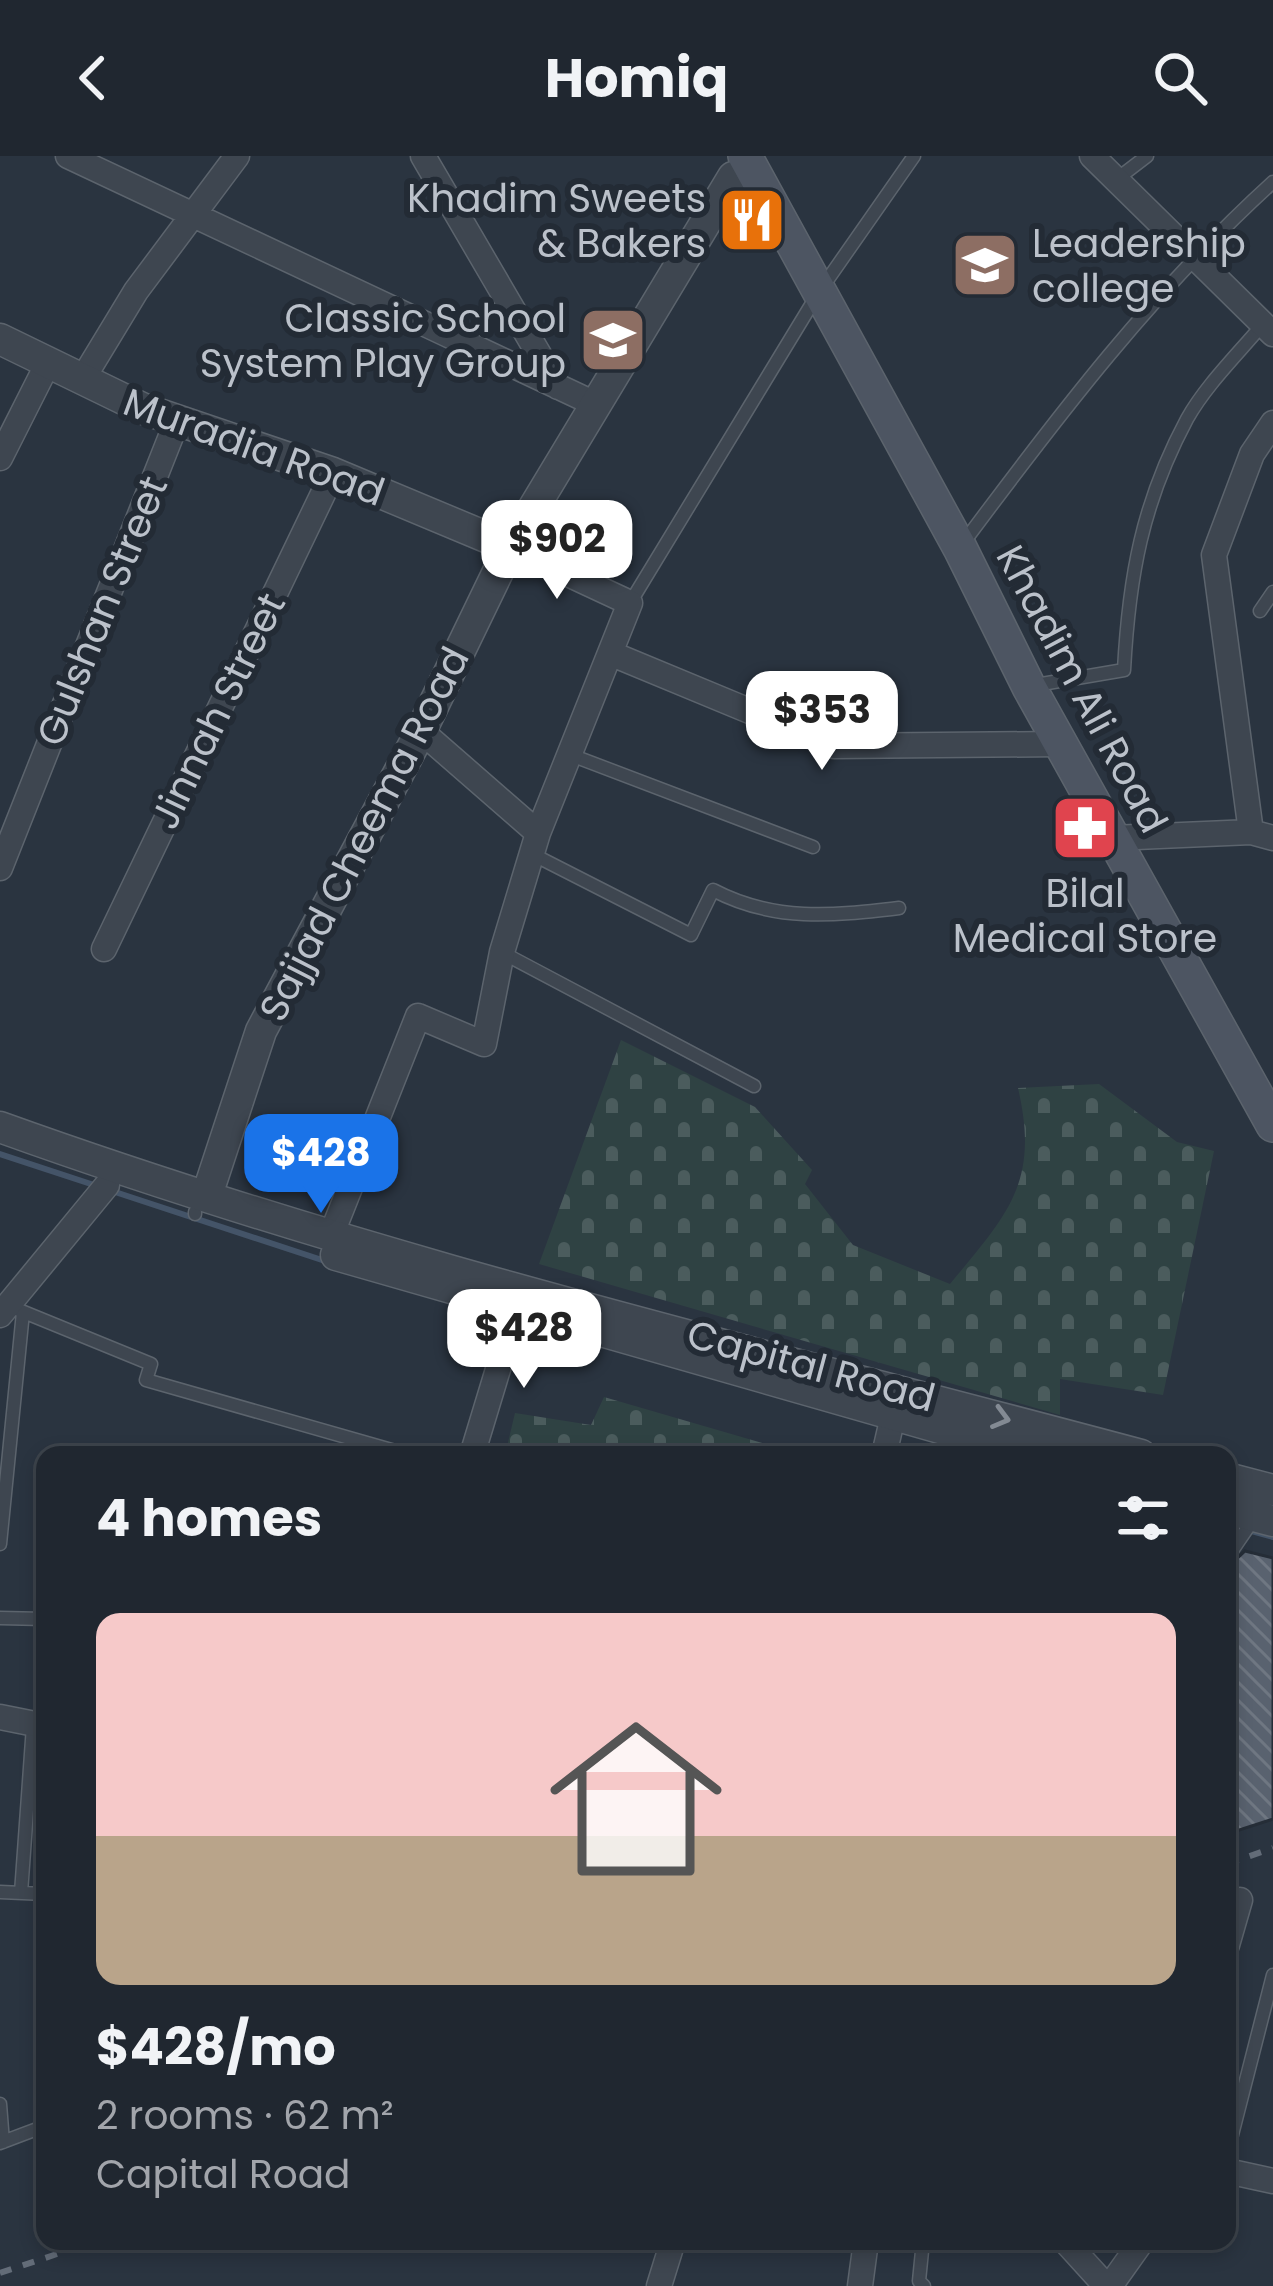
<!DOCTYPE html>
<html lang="en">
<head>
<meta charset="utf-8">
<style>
	body { margin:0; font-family:Poppins,sans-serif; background:#282f38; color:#f1f3f6; height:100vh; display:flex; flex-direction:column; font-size:45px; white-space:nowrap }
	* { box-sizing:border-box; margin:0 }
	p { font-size:39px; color:#a2a5ab }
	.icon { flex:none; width:66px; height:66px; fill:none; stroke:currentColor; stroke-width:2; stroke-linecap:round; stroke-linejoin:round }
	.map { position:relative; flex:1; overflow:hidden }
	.drawer { position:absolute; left:36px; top:1290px; width:1200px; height:804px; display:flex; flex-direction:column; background:#202730; border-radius:24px; box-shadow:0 6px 18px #0003,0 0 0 3px #3d444c }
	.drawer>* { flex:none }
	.price { position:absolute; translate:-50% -102px; padding:0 27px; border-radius:24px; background:#fff; color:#222; font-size:39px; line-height:78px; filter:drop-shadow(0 3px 6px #0008) }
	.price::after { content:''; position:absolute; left:50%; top:72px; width:36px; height:27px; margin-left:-18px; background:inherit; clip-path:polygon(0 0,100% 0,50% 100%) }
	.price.selected { background:#1a73e8; color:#fff }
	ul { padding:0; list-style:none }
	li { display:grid; align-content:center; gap:24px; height:636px; padding:0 60px }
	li+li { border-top:3px solid #3d444c }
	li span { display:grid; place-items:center; height:372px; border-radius:24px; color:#555 }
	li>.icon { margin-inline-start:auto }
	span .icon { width:216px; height:216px; fill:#fffc; stroke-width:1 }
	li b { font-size:51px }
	h2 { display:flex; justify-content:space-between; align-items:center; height:144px; padding:0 60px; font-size:51px }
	header { display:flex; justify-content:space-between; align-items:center; height:156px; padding:0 60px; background:#202730; font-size:54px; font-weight:700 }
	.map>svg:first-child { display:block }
</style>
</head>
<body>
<header><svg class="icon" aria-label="back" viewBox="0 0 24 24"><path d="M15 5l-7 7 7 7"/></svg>Homiq<svg class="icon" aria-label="search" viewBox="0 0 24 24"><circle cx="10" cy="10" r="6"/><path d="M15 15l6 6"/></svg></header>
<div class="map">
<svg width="1273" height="2130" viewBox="0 0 1273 2130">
	<defs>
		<pattern id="cemetery-stones" width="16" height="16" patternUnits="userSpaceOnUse" patternTransform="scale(3)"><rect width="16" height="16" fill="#2f4243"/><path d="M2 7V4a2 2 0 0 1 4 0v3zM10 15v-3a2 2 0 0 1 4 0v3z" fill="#4b5c5d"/></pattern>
		<pattern id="building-back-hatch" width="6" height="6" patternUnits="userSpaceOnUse" patternTransform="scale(3)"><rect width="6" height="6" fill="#59626f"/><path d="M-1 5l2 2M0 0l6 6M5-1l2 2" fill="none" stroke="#6f7782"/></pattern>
	</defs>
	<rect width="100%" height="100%" fill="#2a3440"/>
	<path fill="url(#cemetery-stones)" d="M621,884L755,951L812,1014L805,1028L853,1089L950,1128C1008,1058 1040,1026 1018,932L1099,928L1177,986L1214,995L1163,1239L1060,1223V1259L539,1108Z
		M604,1241L804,1299H505L515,1257L591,1269Z"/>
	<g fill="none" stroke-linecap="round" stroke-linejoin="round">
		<path stroke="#445468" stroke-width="6" d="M0,998L97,1030
			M109,1034L325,1105
			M1248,1374L1273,1381"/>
	</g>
	<path fill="url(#building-back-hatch)" stroke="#252d37" stroke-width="3" d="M1245,1395L1273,1402V1663L1227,1678V1412Z"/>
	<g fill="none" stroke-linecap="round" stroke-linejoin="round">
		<defs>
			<path id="service" d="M1117,23L1147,0
				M964,386C1060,257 1154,134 1273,26
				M630,447L819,136L914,0
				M1260,455L1273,436
				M1030,530L1124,514C1129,421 1142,347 1187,263C1206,229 1238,198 1263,168
				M571,599L813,691
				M532,698L691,779L713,734C774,766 832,760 899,752
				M503,797L754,930
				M195,1058V1056
				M9,1150L151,1208L146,1224L409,1299
				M0,1388L23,1156
				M1227,1402L1253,1364
				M0,1462L45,1463
				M0,1736L45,1738
				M21,1737L33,1570
				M0,1948L3,1986
				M1232,1979L1273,1819
				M0,1987L45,1970
				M923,2085L919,2125L924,2130"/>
			<path id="minor" d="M68,0L593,247
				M423,0L558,231
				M1092,0L1273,178
				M82,224L136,135L237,0
				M0,302L48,207
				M612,498L834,590L1060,588
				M421,575L538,677
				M1251,676L1214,399L1252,298L1273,267
				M1113,682L1251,676L1273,682
				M0,712L177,265
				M104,793L333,317
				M332,1077L418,860L484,888L502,796L538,677L630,447L510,391
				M0,1159L107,1029
				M472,1299L516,1154
				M884,1299L893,1260
				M0,1561L45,1570
				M1227,1789L1240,1744
				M1227,2015L1273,2025
				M1065,2085L1106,2130
				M659,2130L673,2085
				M860,2130L866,2085
				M1110,2130L1142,2085"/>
			<path id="tertiary" d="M0,183L144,253L333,317L510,391
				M0,971C372,1105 760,1197 1141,1299
				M207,1039L261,875L421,575L510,391L733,21
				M336,1099L1034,1299
				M1227,1322L1273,1334
				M1227,1353L1273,1365"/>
			<path id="secondary" d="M745,0L960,392L1029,531L1273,969"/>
		</defs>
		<use href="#service" stroke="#5c646d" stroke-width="15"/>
		<use href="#minor" stroke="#5c646d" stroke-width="27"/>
		<use href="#tertiary" stroke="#5c646d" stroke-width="33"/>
		<use href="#secondary" stroke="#5c646d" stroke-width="36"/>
		<use href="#service" stroke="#3e4650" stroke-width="12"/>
		<use href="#minor" stroke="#3e4650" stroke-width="24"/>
		<use href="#tertiary" stroke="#3e4650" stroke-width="30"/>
		<use href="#secondary" stroke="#4d5562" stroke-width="33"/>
		<path stroke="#636c78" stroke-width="6" stroke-dasharray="12 12" stroke-linecap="butt" d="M1227,1708L1273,1692
			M0,2117L96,2085"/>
	</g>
	<defs><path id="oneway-chevron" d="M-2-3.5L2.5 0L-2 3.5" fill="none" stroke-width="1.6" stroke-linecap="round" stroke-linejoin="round" transform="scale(3)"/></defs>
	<use stroke="#838a93" href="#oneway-chevron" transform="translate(1001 1262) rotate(15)"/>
	<defs>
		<symbol id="restaurant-square" viewBox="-11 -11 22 22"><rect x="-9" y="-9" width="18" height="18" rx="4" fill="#e8710a" stroke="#232b35"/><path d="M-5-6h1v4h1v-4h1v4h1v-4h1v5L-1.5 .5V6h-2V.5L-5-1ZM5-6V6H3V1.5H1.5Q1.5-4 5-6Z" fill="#fff"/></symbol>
		<symbol id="university-square" viewBox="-11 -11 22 22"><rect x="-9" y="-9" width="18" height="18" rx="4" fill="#8d6e63" stroke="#232b35"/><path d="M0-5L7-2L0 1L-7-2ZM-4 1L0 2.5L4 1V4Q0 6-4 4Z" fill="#fff"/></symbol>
		<symbol id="school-square" viewBox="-11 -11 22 22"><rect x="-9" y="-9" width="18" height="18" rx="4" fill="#8d6e63" stroke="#232b35"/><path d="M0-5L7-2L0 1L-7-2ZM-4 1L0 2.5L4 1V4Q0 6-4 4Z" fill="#fff"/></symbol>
		<symbol id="pharmacy-square" viewBox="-11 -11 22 22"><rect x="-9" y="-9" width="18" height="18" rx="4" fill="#e0444e" stroke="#232b35"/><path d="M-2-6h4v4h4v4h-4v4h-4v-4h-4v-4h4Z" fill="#fff"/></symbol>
	</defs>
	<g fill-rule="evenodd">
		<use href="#restaurant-square" x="714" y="26" width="76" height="76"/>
		<use href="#university-square" x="947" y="71" width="76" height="76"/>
		<use href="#school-square" x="575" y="146" width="76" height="76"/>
		<use href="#pharmacy-square" x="1047" y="634" width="76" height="76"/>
	</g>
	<g text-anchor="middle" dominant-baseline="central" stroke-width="12" stroke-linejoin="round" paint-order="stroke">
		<g font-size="39" fill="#bbc1ca" stroke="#232b35" text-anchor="end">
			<text x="706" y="42">Khadim Sweets<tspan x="706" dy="45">&amp; Bakers</tspan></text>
			<text x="1032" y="87" text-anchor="start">Leadership<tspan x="1032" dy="45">college</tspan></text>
			<text x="566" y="162">Classic School<tspan x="566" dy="45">System Play Group</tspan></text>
			<text x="1085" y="737" text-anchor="middle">Bilal<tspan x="1085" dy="45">Medical Store</tspan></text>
		</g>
		<g font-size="39" fill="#bbc1ca" stroke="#232b35">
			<text transform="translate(254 291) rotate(20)">Muradia Road</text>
			<text transform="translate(102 455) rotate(-68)">Gulshan Street</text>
			<text transform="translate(1082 533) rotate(62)">Khadim Ali Road</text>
			<text transform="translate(218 555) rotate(-64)">Jinnah Street</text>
			<text transform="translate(364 678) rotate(-63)">Sajjad Cheema Road</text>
			<text transform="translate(811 1210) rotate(15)">Capital Road</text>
		</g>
	</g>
</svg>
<b class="price" style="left:557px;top:446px">$902</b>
<b class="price" style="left:822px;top:617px">$353</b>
<b class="price selected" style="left:321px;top:1060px">$428</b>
<b class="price" style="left:524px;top:1235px">$428</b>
<section class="drawer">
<h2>4 homes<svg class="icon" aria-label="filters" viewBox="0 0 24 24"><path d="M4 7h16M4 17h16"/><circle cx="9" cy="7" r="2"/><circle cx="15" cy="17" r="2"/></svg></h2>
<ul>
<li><span style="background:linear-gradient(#f6c9c9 60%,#b9a48a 0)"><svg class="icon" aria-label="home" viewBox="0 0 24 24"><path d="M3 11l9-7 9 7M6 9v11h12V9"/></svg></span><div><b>$428/mo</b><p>2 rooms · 62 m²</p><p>Capital Road</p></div></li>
</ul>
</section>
</div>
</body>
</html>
